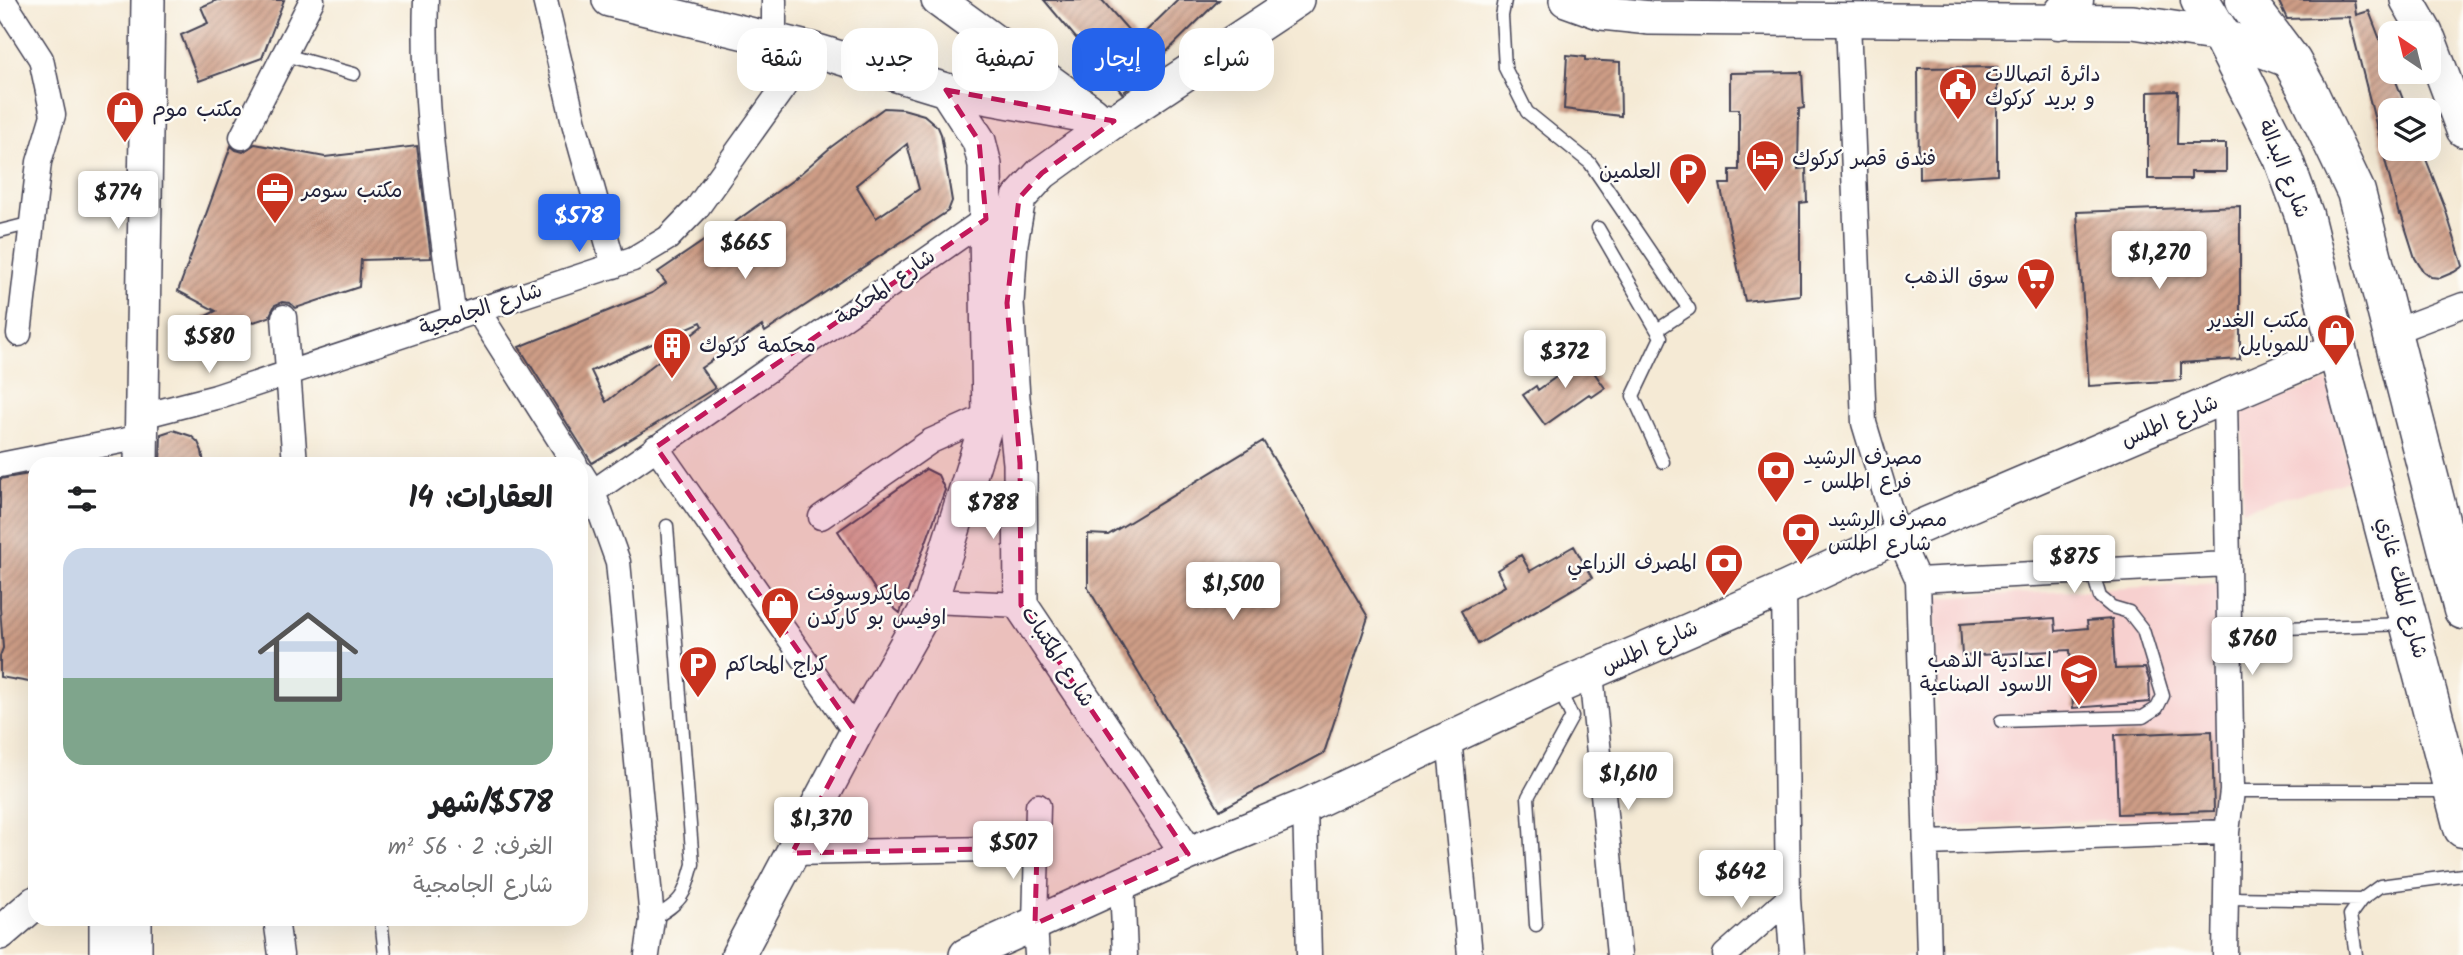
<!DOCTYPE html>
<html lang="ar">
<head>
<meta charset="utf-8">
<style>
	body { margin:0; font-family:Kalam,"Playpen Sans Arabic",sans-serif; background:#f2f2f2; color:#202124; direction:rtl; height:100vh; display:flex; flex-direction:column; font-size:26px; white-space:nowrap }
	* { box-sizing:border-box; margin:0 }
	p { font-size:23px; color:#757577 }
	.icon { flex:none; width:38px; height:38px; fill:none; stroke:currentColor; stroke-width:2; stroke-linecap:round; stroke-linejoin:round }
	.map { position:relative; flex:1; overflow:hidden; direction:ltr }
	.panel { position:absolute; left:28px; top:457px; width:560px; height:469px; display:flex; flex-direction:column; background:#fff; border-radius:21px; box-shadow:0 7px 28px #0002; direction:rtl }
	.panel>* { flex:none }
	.hud { position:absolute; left:609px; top:28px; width:665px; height:63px; direction:rtl; display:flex; gap:14px }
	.needle { width:46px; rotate:325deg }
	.buttons { position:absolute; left:2378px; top:21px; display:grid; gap:14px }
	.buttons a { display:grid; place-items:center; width:63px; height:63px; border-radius:14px; background:#fff; box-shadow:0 7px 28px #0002; font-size:35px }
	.price { position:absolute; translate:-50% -60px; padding:0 16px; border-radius:7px; background:#fff; color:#222; font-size:23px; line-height:46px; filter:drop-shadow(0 2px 4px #0008) }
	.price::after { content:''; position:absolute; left:50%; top:42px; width:21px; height:16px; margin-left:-10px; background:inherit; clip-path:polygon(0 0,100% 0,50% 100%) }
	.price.current { background:#2563eb; color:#fff }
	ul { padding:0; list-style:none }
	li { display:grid; align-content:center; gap:14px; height:371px; padding:0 35px }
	li span { display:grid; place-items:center; height:217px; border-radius:21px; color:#555 }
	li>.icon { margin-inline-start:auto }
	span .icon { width:126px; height:126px; fill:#fffc; stroke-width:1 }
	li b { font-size:30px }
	h2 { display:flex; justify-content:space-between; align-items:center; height:84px; padding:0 35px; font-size:30px }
	.chip { padding:0 24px; border-radius:21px; background:#fff; box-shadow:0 7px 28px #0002; font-size:24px; line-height:63px }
	.chip.current { background:#2563eb; color:#fff }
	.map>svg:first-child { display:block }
</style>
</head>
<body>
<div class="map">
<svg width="2463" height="955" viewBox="0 0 2463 955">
	<defs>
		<pattern id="building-hatch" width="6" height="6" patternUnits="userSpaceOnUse" patternTransform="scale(1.75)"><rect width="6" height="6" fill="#ce9d86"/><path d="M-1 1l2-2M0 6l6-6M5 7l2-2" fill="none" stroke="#a7806f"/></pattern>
	</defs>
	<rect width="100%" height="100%" fill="#fdfcf7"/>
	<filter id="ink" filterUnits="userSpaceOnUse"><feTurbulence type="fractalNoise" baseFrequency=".0143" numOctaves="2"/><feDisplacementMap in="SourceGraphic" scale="14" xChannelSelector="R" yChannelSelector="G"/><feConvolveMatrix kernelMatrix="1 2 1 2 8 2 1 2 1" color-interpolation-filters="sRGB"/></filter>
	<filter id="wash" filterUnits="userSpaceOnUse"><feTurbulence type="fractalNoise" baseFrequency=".00686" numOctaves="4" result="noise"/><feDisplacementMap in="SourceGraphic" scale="28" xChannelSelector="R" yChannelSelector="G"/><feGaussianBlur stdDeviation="1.57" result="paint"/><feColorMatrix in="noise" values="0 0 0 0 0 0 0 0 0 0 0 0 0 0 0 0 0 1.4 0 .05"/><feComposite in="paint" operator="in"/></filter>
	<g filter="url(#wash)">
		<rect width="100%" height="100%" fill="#f5ead5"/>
		<path fill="#f7d0cf" d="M2328,381L2351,480L2242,510L2243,412Z
			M2221,583L2219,816L1940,826L1935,598Z"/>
		<g id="blocks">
			<path fill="url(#building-hatch)" fill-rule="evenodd" d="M217,0H284L262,58L199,81L181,35L208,23L201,7Z
				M1044,0H1102L1137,40L1178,0H1219L1132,86L1122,93Z
				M2278,0H2354L2356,15L2369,11L2407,110H2390V149H2422L2445,208L2463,266L2454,272L2440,278L2431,277L2423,271L2415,258L2401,214L2399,215L2349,18L2351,17L2287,19Z
				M1567,55L1585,57V60L1620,62L1621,116L1564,109Z
				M1997,67V174L1919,179L1918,68Z
				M1802,72L1804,108L1799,109L1798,169L1806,168L1807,202L1800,203V295L1745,301L1720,184H1730V170H1739V109H1730V73Z
				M2178,91L2177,144H2226V172H2191V179H2148V92Z
				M884,108L903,109L924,115L938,127L941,134L950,189L952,201L948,211L765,332L762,326L701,368L715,388L592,463L519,347L652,293L666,283L658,272L708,238L710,240L793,180L831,147ZM907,144L919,189L876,218L856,185ZM701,322L703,326L606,402L591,371Z
				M255,144L325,157L417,146L431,258L361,260L359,287L296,308L290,303L282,302L275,305L269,317L186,344L184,327L216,311L178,291L231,146L236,150L243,152Z
				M2240,206V359L2181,363V380L2089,386L2077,212Z
				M1581,354L1605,388L1592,397L1589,394L1545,425L1523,395L1536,386L1538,390L1570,367L1568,363Z
				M173,430L191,436L198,442L202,451L204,464H160L161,434Z
				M1263,441L1368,617L1324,753L1220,810L1088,588V534L1108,535Z
				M926,469L938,475L945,490L900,613L879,596L838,531Z
				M35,473V683L0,677V656L3,648L0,608V479Z
				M1574,546L1592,578L1478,644L1461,611L1505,586L1497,570L1521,555L1530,571Z
				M2055,618L2056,631L2088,628L2087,621L2112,619L2115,669L2145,668L2149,680L2150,702L2073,708L2070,650L1962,656L1960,624Z
				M2212,731L2214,811L2118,814L2115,735Z"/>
		</g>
	</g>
	<g filter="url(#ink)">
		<use href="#blocks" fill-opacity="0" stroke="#424052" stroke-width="2"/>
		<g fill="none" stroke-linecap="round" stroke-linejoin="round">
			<defs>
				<path id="lane" d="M1505,0L1502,16L1505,68L1527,112L1590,163L1689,309L1657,330
					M285,55L354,74
					M1598,228L1661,337L1633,396L1663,462
					M0,231L32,223
					M2228,630L2406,624
					M2001,721L2143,717L2157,708L2163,696L2143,630L2129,612L2112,607L2100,597L2092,571
					M2232,791H2449
					M2226,898L2361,900
					M381,919L385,955
					M652,919C682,902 684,897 693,864L667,526
					M1536,925L1528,797L1572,717L1558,687
					M2356,955L2350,915L2361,900L2380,886L2463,875"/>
				<path id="street" d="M3,0L41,59L53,115L39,162L19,334
					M426,0C422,107 440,213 454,319
					M545,0L574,123L614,266
					M1848,21L1864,423L1898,536L1918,580L1929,955
					M774,40V0
					M242,137L312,0
					M478,311L575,464
					M284,317L295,464
					M2392,332L2463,305
					M142,416L216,397L633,259L668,238L697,208L811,49
					M656,447L856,733
					M0,465L142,437
					M581,473L593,492L618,562L652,919L647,955
					M581,498L593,492L997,211
					M821,517L931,441L989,415
					M1918,580L2227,564
					M1784,589L1788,899L1792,955
					M931,601L1021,605
					M1591,673L1619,955
					M1449,738L1470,955
					M1305,806L1309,955
					M1927,843L2227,832
					M792,853L1037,848
					M1122,883L1125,955
					M276,919L281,955
					M1037,955L1035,924L1038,806
					M1725,955L1788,899
					M2225,955L2227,832L2232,791L2225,398"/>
				<path id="secondary" d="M609,0L811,49L946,90L1114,121
					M938,0L1093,113
					M1566,0L1602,13L1650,18L2133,22L2221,35L2292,62
					M2407,0L2426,33
					M2429,39L2463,130
					M141,464L148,0
					M1188,854L1021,605L1020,463L1013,398L1007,303L1011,243L1019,198L1042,173L1114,121L1297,0
					M0,933L35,903
					M106,955V919
					M135,955V919
					M738,955L856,733L931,601L989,415L985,165L979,141L946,90
					M966,955L1188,854L1305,806L1558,687L1784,589L1898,536L2337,349"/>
				<path id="primary" d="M2200,0L2221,35L2283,158L2304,215L2337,349L2463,828
					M2245,0L2292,62L2307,89L2356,192L2463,610
					M2058,20L2074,0"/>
			</defs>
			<use href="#lane" stroke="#424052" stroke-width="15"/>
			<use href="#street" stroke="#424052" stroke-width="27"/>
			<use href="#secondary" stroke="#424052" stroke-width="36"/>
			<use href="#primary" stroke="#424052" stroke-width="41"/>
			<use href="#lane" stroke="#fff" stroke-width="12"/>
			<use href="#street" stroke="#fff" stroke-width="24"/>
			<use href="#secondary" stroke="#fff" stroke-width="33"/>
			<use href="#primary" stroke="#fff" stroke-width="38"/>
		</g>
	</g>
	<path fill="#c2185b" fill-opacity="0.2" stroke="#c2185b" stroke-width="5" stroke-dasharray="14 9" stroke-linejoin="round" d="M946,90L1114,121L1042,173L1019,198L1007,303L1020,463L1021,605L1188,854L1035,924L1037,848L792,853L856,733L656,447L986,219L979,141Z"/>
	<defs>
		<symbol id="civic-pin" viewBox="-11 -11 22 30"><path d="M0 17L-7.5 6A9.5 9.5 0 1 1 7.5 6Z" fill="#c8321e" stroke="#fdfcf7"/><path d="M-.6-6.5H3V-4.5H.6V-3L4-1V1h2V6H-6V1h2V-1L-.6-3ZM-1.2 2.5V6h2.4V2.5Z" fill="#fff"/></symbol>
		<symbol id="shop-pin" viewBox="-11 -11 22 30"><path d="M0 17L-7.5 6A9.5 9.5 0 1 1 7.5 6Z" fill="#c8321e" stroke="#fdfcf7"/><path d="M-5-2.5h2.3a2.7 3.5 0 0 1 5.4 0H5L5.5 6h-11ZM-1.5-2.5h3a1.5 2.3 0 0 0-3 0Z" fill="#fff"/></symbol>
		<symbol id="hotel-pin" viewBox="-11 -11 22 30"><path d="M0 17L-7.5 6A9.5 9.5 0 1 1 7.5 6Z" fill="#c8321e" stroke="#fdfcf7"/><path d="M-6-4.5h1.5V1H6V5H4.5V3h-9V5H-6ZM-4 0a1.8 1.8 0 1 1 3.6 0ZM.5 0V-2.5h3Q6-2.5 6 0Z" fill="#fff"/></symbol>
		<symbol id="parking-pin" viewBox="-11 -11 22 30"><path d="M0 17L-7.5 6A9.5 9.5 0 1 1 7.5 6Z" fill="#c8321e" stroke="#fdfcf7"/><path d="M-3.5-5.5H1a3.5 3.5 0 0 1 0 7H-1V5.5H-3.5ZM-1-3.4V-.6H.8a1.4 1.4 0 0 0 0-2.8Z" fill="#fff"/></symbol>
		<symbol id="office-pin" viewBox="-11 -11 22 30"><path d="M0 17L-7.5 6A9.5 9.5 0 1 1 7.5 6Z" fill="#c8321e" stroke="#fdfcf7"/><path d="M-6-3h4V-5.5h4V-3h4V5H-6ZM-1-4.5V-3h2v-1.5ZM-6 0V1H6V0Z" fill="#fff"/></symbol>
		<symbol id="supermarket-pin" viewBox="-11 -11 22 30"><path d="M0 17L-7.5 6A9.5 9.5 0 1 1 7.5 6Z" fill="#c8321e" stroke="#fdfcf7"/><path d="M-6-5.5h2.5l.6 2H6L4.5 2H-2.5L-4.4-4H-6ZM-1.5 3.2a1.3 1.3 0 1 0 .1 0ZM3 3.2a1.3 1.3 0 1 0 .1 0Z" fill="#fff"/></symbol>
		<symbol id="building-pin" viewBox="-11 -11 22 30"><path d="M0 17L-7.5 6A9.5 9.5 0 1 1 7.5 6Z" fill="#c8321e" stroke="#fdfcf7"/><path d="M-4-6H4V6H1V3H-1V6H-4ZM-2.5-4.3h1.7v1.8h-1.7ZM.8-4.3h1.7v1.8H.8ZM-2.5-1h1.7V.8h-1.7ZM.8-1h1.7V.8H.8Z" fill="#fff"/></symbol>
		<symbol id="bank-pin" viewBox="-11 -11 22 30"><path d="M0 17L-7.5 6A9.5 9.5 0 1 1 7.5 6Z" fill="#c8321e" stroke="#fdfcf7"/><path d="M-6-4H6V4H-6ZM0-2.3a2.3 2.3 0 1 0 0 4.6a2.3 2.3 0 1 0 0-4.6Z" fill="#fff"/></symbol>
		<symbol id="school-pin" viewBox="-11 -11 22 30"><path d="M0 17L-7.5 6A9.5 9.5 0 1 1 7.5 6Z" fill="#c8321e" stroke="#fdfcf7"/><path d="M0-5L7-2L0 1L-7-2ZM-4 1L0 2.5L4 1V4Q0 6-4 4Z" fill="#fff"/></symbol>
	</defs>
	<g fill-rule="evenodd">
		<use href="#civic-pin" x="1936" y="65" width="44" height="60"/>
		<use href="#shop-pin" x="103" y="88" width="44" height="60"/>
		<use href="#hotel-pin" x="1743" y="137" width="44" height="60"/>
		<use href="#parking-pin" x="1666" y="150" width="44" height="60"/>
		<use href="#office-pin" x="253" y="169" width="44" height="60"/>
		<use href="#supermarket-pin" x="2014" y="255" width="44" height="60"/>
		<use href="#shop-pin" x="2314" y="311" width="44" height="60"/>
		<use href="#building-pin" x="650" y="324" width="44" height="60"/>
		<use href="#bank-pin" x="1754" y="448" width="44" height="60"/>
		<use href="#bank-pin" x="1779" y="510" width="44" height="60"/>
		<use href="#bank-pin" x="1702" y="541" width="44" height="60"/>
		<use href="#shop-pin" x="758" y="584" width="44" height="60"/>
		<use href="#parking-pin" x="676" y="643" width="44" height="60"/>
		<use href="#school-pin" x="2057" y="651" width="44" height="60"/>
	</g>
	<g text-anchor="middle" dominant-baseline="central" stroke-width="5" stroke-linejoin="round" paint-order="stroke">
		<g font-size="21" fill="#22223b" stroke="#fdfcf7" text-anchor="start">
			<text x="1985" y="75">دائرة اتصالات<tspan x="1985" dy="24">و بريد كركوك</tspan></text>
			<text x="152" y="110">مكتب موم</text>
			<text x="1792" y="159">فندق قصر كركوك</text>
			<text x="1661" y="172" text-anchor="end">العلمين</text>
			<text x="302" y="191">مكتب سومر</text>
			<text x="2009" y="277" text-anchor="end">سوق الذهب</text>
			<text x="2309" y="321" text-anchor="end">مكتب الغدير<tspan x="2309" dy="24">للموبايل</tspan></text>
			<text x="699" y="346">محكمة كركوك</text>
			<text x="1803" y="458">مصرف الرشيد<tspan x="1803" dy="24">- فرع اطلس</tspan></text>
			<text x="1828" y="520">مصرف الرشيد<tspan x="1828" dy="24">شارع اطلس</tspan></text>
			<text x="1697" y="563" text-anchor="end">المصرف الزراعي</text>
			<text x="807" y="594">مايكروسوفت<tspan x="807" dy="24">اوفيس بو كاركدن</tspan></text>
			<text x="2052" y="661" text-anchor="end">اعدادية الذهب<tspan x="2052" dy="24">الاسود الصناعية</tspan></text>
			<text x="725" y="665">كراج المحاكم</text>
		</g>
		<g font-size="21" fill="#22223b" stroke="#fdfcf7">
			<text transform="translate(2283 169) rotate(68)">شارع البدالة</text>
			<text transform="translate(886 288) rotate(-35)">شارع المحكمة</text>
			<text transform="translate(481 310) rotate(-18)">شارع الجامجية</text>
			<text transform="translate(2170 422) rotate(-23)">شارع اطلس</text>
			<text transform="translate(2401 588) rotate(75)">شارع الملك غازي</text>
			<text transform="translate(1650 648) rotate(-24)">شارع اطلس</text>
			<text transform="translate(1057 657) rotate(57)">شارع المكتبات</text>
		</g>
	</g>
</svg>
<div class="buttons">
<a><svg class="needle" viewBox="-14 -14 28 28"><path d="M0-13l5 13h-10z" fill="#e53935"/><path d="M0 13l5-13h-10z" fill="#757577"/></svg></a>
<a><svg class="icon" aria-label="layers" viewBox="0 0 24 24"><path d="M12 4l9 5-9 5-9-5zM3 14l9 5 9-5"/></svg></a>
</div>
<b class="price" style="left:118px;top:231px">$774</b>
<b class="price current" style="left:579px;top:254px">$578</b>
<b class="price" style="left:745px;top:281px">$665</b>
<b class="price" style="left:2159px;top:291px">$1,270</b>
<b class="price" style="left:209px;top:375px">$580</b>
<b class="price" style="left:1565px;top:390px">$372</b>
<b class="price" style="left:993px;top:541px">$788</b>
<b class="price" style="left:2074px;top:595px">$875</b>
<b class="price" style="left:1233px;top:622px">$1,500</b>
<b class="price" style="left:2252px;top:677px">$760</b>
<b class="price" style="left:1628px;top:812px">$1,610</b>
<b class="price" style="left:821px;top:857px">$1,370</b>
<b class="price" style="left:1013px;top:881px">$507</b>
<b class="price" style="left:1741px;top:910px">$642</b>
<div class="hud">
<a class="chip">شراء</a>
<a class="chip current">إيجار</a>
<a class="chip">تصفية</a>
<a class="chip">جديد</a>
<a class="chip">شقة</a>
</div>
<section class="panel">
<h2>العقارات: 14<svg class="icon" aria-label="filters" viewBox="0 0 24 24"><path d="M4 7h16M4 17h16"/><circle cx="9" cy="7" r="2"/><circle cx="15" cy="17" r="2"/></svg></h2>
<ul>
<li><span style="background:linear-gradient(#c9d6e8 60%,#7fa58c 0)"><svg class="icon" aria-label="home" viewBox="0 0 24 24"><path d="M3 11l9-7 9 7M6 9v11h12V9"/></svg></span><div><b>$578/شهر</b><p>الغرف: 2 · 56 m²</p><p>شارع الجامجية</p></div></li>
</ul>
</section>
</div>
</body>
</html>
